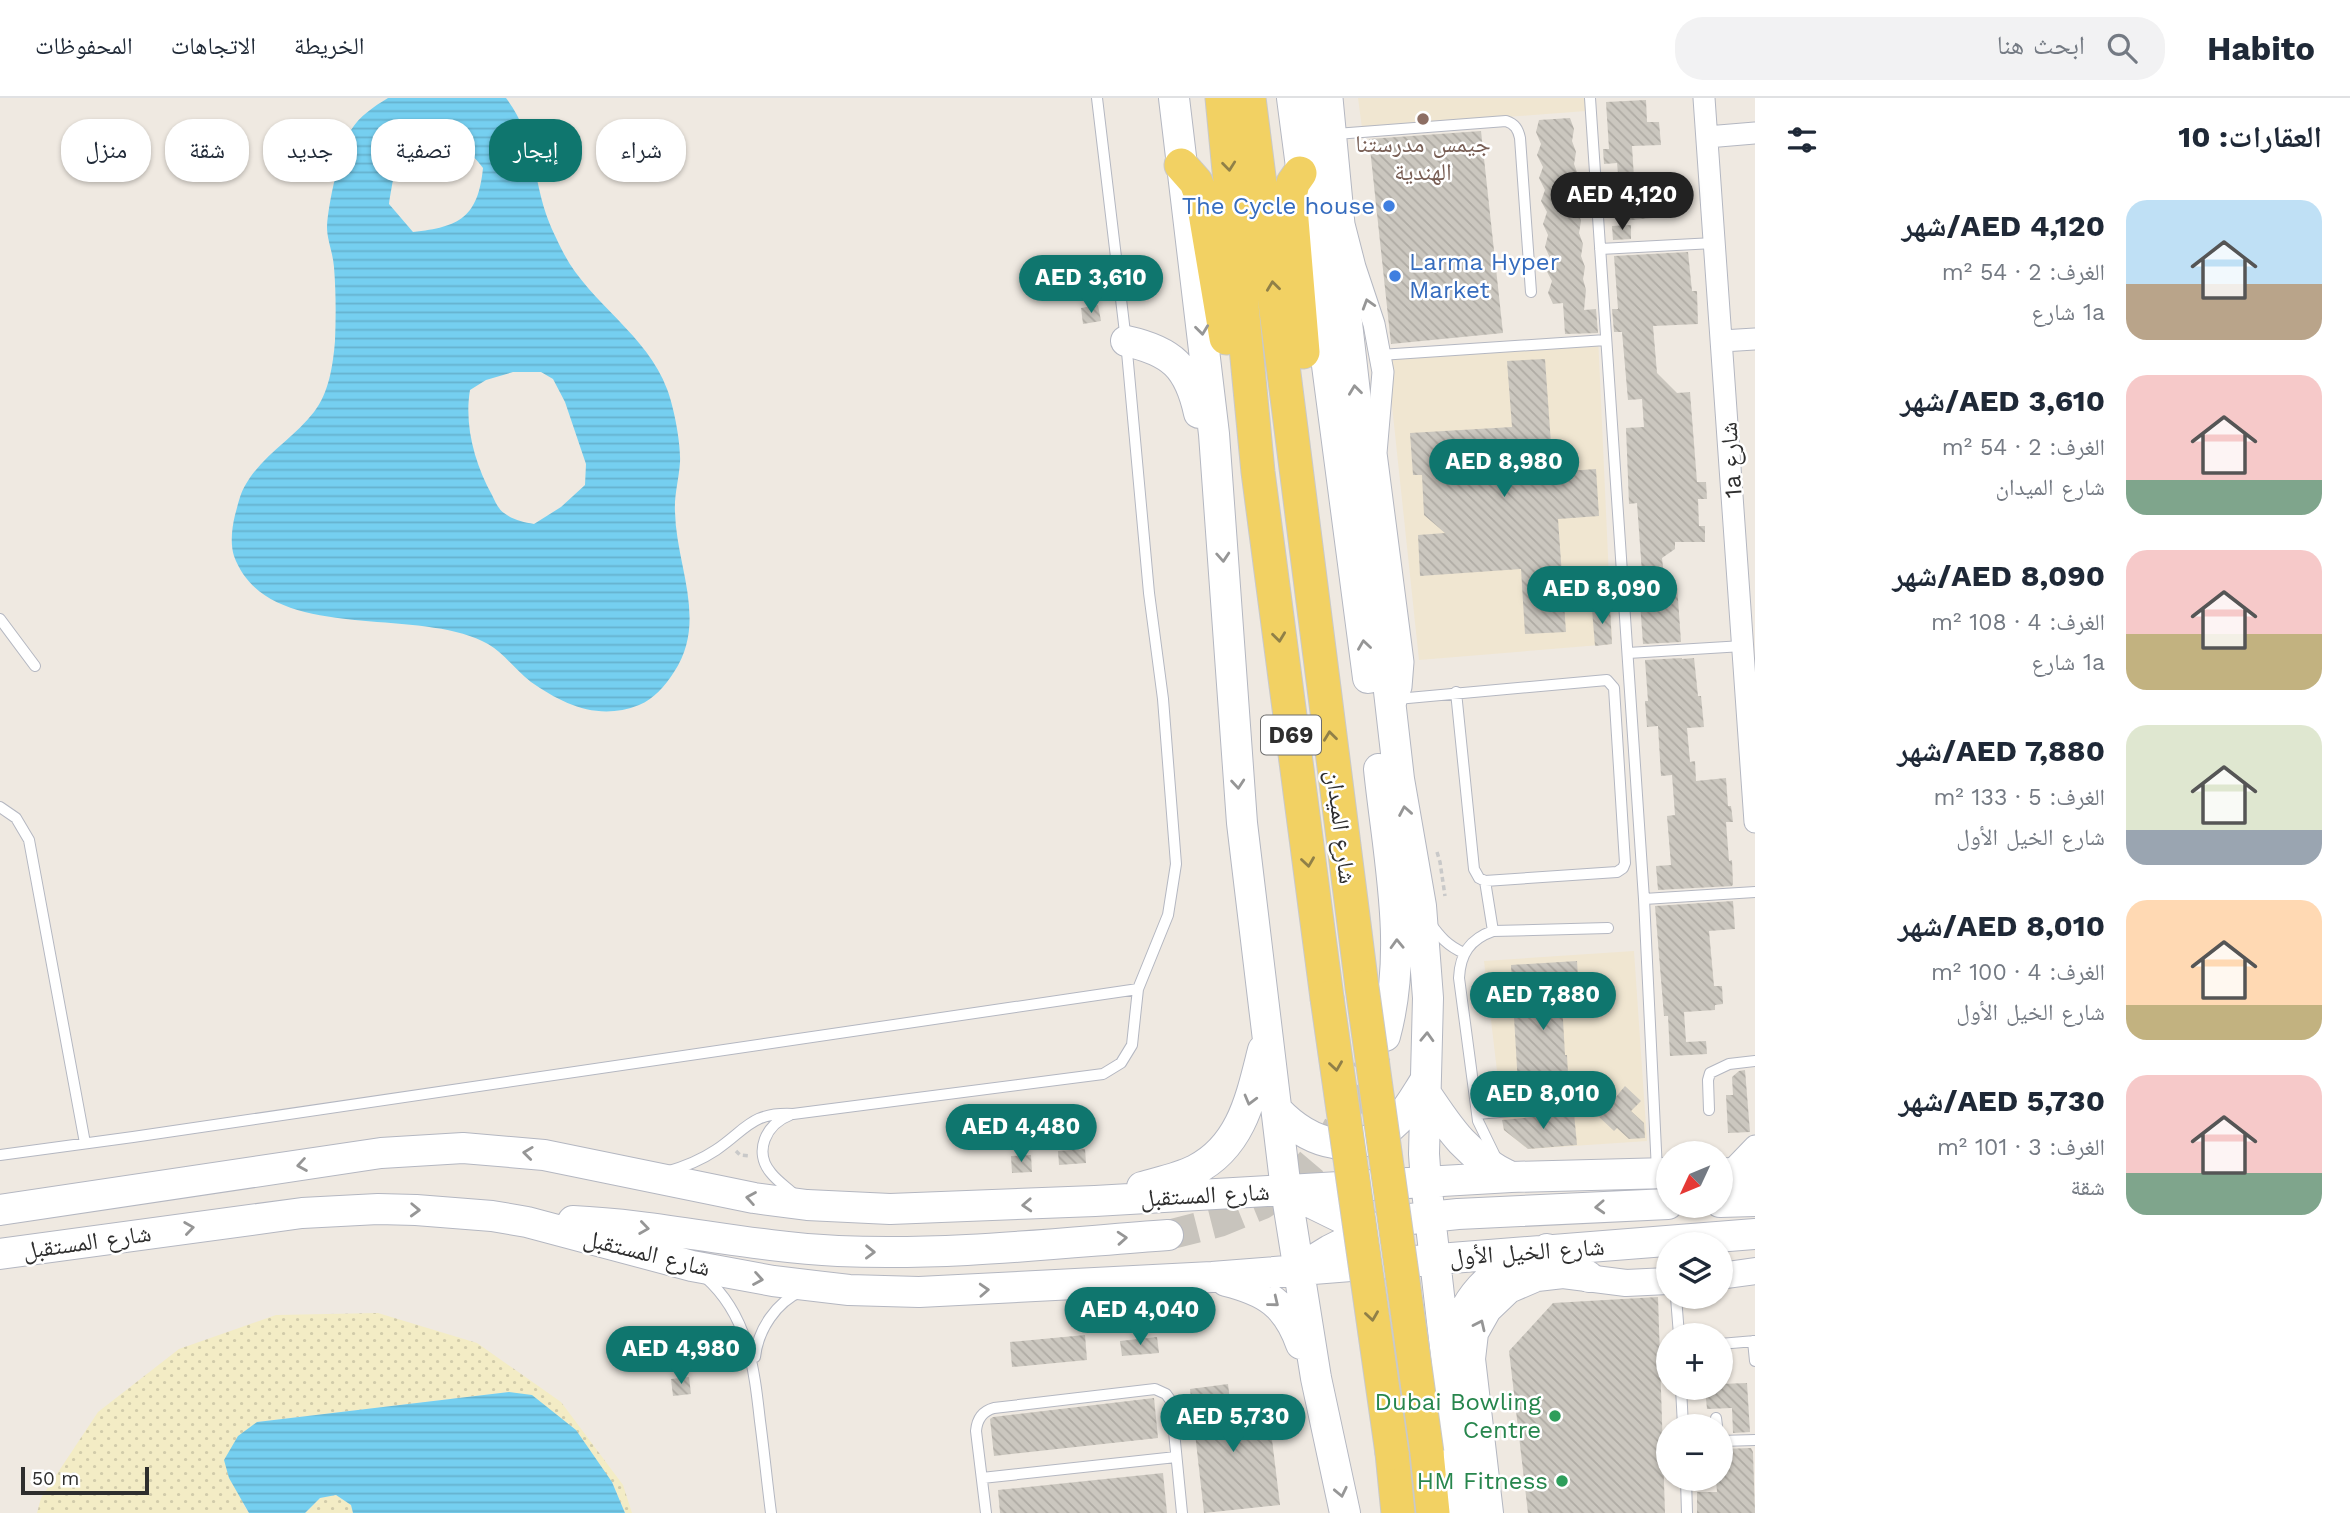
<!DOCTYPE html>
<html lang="ar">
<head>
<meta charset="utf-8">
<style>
	body { margin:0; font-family:"Work Sans","Noto Naskh Arabic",sans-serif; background:#f2f2f3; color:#1f2937; direction:rtl; height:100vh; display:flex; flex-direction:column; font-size:26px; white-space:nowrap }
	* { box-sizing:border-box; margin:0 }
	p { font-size:23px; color:#747a83 }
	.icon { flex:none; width:38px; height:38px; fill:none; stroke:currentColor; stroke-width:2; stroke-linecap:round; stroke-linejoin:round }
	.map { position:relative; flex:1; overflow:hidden; direction:ltr }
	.panel { display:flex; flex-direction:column; background:#fff; width:595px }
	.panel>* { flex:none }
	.banner { position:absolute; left:21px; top:21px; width:665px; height:63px; direction:rtl; display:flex; gap:14px }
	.needle { width:46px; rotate:226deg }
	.tools { position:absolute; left:1656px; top:1043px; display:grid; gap:14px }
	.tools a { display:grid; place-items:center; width:77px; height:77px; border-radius:50%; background:#fff; box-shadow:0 2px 5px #0004; font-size:35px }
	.scale { position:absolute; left:21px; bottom:18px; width:128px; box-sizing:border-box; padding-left:7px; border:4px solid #2e2e2e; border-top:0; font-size:19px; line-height:24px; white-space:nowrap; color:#2e2e2e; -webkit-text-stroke:5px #fff; paint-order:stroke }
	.price { position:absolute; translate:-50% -60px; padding:0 16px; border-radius:24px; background:#0f766e; color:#fff; font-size:23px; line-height:46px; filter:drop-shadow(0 2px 4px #0008) }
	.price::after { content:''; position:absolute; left:50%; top:42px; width:21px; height:16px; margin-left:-10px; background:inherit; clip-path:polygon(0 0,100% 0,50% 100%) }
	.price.on { background:#222; color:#fff }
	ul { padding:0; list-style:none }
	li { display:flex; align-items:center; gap:21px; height:175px; padding:0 28px }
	li span { display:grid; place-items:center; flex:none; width:196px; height:140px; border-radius:21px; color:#555 }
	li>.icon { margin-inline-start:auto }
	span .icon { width:84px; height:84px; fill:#fffc; stroke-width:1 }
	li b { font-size:30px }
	h2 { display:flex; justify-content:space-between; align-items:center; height:84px; padding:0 28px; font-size:30px }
	.chip { padding:0 24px; border-radius:28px; background:#fff; box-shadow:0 2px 5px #0004; font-size:24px; line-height:63px }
	.chip.on { background:#0f766e; color:#fff }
	header { display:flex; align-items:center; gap:42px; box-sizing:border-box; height:98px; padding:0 35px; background:#fff; border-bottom:2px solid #e0e1e3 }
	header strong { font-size:33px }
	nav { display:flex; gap:38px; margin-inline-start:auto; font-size:24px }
	.search { width:490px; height:63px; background:#f2f2f3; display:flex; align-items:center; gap:18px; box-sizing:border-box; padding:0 24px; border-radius:28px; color:#747a83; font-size:26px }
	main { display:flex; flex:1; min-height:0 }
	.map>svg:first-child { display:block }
</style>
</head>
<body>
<header>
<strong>Habito</strong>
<div class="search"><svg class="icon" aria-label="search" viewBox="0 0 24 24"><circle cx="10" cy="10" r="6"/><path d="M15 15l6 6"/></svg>ابحث هنا</div>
<nav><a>الخريطة</a><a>الاتجاهات</a><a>المحفوظات</a></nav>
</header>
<main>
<section class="panel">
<h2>العقارات: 10<svg class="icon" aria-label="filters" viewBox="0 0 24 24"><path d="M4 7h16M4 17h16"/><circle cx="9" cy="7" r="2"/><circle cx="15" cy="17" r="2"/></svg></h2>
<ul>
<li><span style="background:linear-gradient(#bfe0f5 60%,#b9a48a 0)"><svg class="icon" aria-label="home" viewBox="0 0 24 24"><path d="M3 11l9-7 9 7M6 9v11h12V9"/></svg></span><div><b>AED 4,120/شهر</b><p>الغرف: 2 · 54 m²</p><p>1a شارع</p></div></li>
<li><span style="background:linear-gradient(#f6c9c9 75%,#7fa58c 0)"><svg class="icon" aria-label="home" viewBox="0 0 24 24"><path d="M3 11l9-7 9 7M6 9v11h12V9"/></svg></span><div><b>AED 3,610/شهر</b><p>الغرف: 2 · 54 m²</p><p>شارع الميدان</p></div></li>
<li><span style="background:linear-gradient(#f6c9c9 60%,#c2b280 0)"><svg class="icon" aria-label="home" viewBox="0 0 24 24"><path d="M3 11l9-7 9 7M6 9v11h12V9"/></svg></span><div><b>AED 8,090/شهر</b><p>الغرف: 4 · 108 m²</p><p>1a شارع</p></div></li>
<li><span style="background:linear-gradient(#dfe7d0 75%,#9aa5b1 0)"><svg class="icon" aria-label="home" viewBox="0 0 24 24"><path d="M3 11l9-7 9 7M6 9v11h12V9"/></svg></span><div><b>AED 7,880/شهر</b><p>الغرف: 5 · 133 m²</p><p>شارع الخيل الأول</p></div></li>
<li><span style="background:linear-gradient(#ffd9b3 75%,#c2b280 0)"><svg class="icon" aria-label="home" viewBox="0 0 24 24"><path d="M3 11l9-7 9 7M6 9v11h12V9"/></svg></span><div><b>AED 8,010/شهر</b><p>الغرف: 4 · 100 m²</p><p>شارع الخيل الأول</p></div></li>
<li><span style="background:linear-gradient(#f6c9c9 70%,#7fa58c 0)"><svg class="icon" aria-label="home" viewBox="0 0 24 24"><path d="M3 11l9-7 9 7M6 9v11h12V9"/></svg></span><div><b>AED 5,730/شهر</b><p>الغرف: 3 · 101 m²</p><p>شقة</p></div></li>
</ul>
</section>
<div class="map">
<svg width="1755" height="1415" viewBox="0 0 1755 1415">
	<defs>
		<pattern id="sand-dots" width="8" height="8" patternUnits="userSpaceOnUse" patternTransform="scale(1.75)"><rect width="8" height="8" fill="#f3ecc5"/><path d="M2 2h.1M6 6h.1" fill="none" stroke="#d1cbaa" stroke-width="1.8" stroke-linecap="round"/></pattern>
		<pattern id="water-rules" width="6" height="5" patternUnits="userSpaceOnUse" patternTransform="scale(1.75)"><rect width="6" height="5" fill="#75cff0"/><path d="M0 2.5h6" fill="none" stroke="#66b2ce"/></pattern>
		<pattern id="building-back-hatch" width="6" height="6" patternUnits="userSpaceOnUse" patternTransform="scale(1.75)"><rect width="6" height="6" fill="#cbc7bf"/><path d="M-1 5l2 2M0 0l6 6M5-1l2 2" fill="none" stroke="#afaba4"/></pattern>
	</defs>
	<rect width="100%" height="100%" fill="#efe9e1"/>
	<path fill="#f0e6d1" d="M1358,0H1585L1586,13L1362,30Z
		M1598,238L1612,546L1419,562L1386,251Z
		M1634,853L1647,1043L1528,1051L1504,1032L1484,863Z"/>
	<path fill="url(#sand-dots)" d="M378,1215L477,1245L561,1304L623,1387L632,1415H625L612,1384L509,1294L257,1324L243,1406L249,1415H37L41,1400L98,1314L179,1251L276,1217Z
		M336,1397L351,1407L353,1415H305L320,1400Z"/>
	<path fill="url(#water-rules)" fill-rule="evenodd" d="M388,0H506C535,39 532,73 546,116C550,128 557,142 563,154C589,205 647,236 667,291C674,309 681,346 680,364C679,381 674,397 675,414C676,468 708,523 674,574C665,588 654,601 639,607C599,623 564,607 531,584C515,572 505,556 488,546C419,506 267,549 234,458C230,446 232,429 235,417C238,407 240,395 246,386C263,357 294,340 314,314C329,295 333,267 335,243C336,219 336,194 334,169C333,155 327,142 327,129C328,106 340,52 351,32C360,18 373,9 388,0ZM436,42C457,45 470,52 483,70C478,119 460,129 413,134L389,106C396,67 394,53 436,42ZM513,274H541L553,281L565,304L586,366L585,387L561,409L534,426C523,424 513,422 504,415C498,411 495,403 492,397C475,366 464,328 470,292L486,282Z
		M509,1294L532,1297L576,1332L612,1384L625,1415H353L351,1407L336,1397L320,1400L305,1415H249L229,1380L224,1362L238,1338L257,1324Z"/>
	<path fill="url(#building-back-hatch)" d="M1646,2L1647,24H1659L1661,47L1632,48L1634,80L1660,78L1664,119L1620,123L1618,107H1621L1617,65L1604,66L1603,51H1609L1606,4Z
		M1570,20L1574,31L1572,43L1576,54L1574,66L1578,77L1576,89L1579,100L1578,112L1581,123L1579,135L1583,146L1581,158L1585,169L1583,181L1586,192L1584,212L1596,211L1598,235L1565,236L1563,205L1553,206L1548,195L1552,183L1546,172L1550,160L1545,149L1548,137L1543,126L1547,114L1541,103L1545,92L1539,80L1543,69L1537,57L1541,46L1536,34L1539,22Z
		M1481,33L1503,235L1391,246L1369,41Z
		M1631,127V141L1613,142L1612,128Z
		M1688,154L1692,193H1697L1698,226L1653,228L1657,275L1677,295L1690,294L1697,384H1706L1707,401H1698L1699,428H1705V444H1675V451L1662,460L1665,488L1677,487L1681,544L1643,546L1639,490L1643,489L1637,405L1629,406L1626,330L1644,329L1642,301L1628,302L1622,234H1614L1612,211H1618L1614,158Z
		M1098,207L1101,223L1083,226L1081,210Z
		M1545,261L1553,374L1596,371L1599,418L1558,421L1566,534L1525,536L1521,471L1420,478L1418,437L1445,435L1424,417L1422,377H1413L1410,335L1512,329L1507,263Z
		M1610,509L1612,546L1595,548L1592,511Z
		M1682,560V561L1694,560L1698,598H1701L1704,629L1687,630L1690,664L1695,663L1696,683L1726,680L1728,708H1731L1733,724H1726L1729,763L1732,762L1733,786L1732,788L1658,792L1656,768L1671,767L1667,718L1675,717L1672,677L1661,678L1658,628L1647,629L1645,603H1648L1645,562Z
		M1733,803L1735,831L1709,833L1714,888H1722L1723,906L1715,907V912L1684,914L1686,944L1706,943L1707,956L1670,958L1668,918H1664L1655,808Z
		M1577,863L1578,879H1572V888H1563L1564,904H1562L1565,957H1567L1568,976L1577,975L1578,983L1585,982L1586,998L1578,999L1572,993L1573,1000L1519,1004L1511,867Z
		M1745,972L1750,1034L1728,1035L1726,997H1733L1732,979L1739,973Z
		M1625,988L1641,1003L1631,1013L1644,1025L1645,1040L1629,1041L1617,1030L1614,1033L1597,1017L1606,1011Z
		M1574,1015L1577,1047L1528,1051L1504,1032L1502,1022Z
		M1085,1051L1086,1065L1059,1067L1058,1053Z
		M1031,1057L1032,1074L1012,1075L1011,1058Z
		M1658,1199L1665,1415H1528L1509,1253L1553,1205Z
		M1085,1237L1087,1262L1012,1269L1010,1244Z
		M1157,1239L1159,1255L1122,1258L1120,1243Z
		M689,1279L691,1296L673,1298L671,1281Z
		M1747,1285L1750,1334L1733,1335L1732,1310L1707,1311L1705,1290H1720V1286Z
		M1228,1286L1232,1321L1269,1317L1280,1407L1204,1415L1190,1291Z
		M1154,1300L1158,1340L994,1358L990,1321L993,1319Z
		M1751,1350L1753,1354L1755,1415H1697V1394H1717L1716,1381H1720V1351Z
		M1163,1375L1167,1415H1000L998,1392Z"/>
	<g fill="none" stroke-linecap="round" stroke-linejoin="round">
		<path stroke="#c8c4bd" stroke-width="30" stroke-dasharray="30 15" stroke-linecap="butt" d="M1168,1137L1219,1124L1263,1106L1302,1075L1333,1038L1377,954"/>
		<defs>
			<path id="service" d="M1590,0L1644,801L1657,1073
				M1336,36L1506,23C1515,26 1518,31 1520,40L1531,194
				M1600,151L1714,145
				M1380,257L1606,242
				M0,521L35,568
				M1628,555L1743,548
				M1397,601L1607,582L1614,590L1625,765L1623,770L1617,774L1485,783L1479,780L1474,771L1456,594
				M0,709L16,720L29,742L85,1045
				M1485,783L1493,833
				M1644,801L1755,794
				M1430,825C1440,839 1448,848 1464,855
				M1709,1012L1708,982L1710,975L1729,966L1755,963
				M1477,1016L1601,1005
				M790,1017C766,1026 753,1054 771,1075C778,1084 788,1090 796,1098
				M0,1057L133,1039L1138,891
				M1496,1060L1478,1023L1459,880C1460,856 1470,841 1493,833L1608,830
				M666,1074C684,1069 701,1062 716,1052C747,1031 751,1014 793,1016L1103,976L1121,965L1132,947L1138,891L1168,817L1176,766L1163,601L1149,495L1126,243L1097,0
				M705,1179C748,1217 754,1269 760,1323C764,1353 767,1384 771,1415
				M1676,1199L1679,1237
				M1753,1243L1755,1263
				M1720,1246L1755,1243
				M755,1259C758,1232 776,1204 802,1193
				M1681,1290L1683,1328
				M1716,1320L1717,1328
				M1720,1343L1755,1342
				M982,1380L1176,1359
				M1686,1381L1687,1415
				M1686,1383L1704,1381
				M986,1415L976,1333C977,1321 983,1313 994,1310L1155,1291L1166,1296L1171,1303L1182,1415"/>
			<path id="minor" d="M1332,0L1344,126L1355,169L1374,226L1383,274L1376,355L1403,564L1401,589L1396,603
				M1704,0L1755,724
				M1707,39L1755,35
				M1722,243L1755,241
				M1728,1076L1755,1048"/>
			<path id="tertiary" d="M1720,1178L1755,1173
				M1490,1415L1472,1261L1475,1235L1488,1212L1509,1192L1537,1180L1563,1177L1626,1185L1668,1183"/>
			<path id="secondary" d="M1174,0L1214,336L1242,725L1286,1092L1316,1280L1345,1415
				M1292,0L1368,580
				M1312,0L1346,216L1399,681L1421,808L1428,900L1424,1056L1426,1084L1464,1415
				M1126,243C1172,253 1189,269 1199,315
				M1379,671C1388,759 1409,850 1385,938
				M1425,994C1450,1032 1468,1059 1511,1079
				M1277,1012C1310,1047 1358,1062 1397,1023C1408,1012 1416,997 1425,983
				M1720,1075L1755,1076
				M1142,1089C1159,1084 1179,1080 1195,1072C1242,1048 1251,999 1263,952
				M1289,1094L1342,1120L1373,1143
				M1720,1104L1755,1103
				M0,1112L381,1055L463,1050L544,1057L754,1100L807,1107L890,1111L1095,1103L1511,1079L1668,1075
				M573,1123C662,1127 749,1149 838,1153C947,1158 1058,1145 1168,1137
				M1547,1151L1589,1179
				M0,1156L302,1115L378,1111L416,1112L492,1118L527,1124L692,1168L773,1183L849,1192L919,1194L1212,1179L1755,1136
				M1304,1168L1330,1152L1372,1131L1410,1121L1458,1116L1668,1106
				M1226,1183C1266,1193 1287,1206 1301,1246
				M1455,1258C1454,1208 1486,1178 1526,1156"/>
			<path id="primary" d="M1222,0L1258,374L1327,900
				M1249,0L1362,889
				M1181,67L1196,84L1203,103L1226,240
				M1300,75L1293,85L1290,98L1303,254
				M1392,1355L1398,1415
				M1427,1355L1433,1415"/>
		</defs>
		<use href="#service" stroke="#b4b7c1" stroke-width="12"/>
		<use href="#minor" stroke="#b4b7c1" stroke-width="23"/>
		<use href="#tertiary" stroke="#b4b7c1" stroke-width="28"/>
		<use href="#secondary" stroke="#b4b7c1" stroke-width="32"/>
		<use href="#primary" stroke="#c9c9c9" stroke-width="35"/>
		<path stroke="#c9c9c9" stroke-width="3.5" stroke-dasharray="5 3.5" stroke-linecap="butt" d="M1437,754L1440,764L1445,798
			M736,1053L740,1057L751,1058"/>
		<use href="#service" stroke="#fff" stroke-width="10"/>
		<use href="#minor" stroke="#fff" stroke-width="21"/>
		<use href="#tertiary" stroke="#fff" stroke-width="26"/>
		<use href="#secondary" stroke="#fff" stroke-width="30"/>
		<use href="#primary" stroke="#f2d163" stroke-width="33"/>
		<defs>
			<path id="primary-bridge" d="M1362,889L1427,1355
				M1327,900L1392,1355"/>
		</defs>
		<use href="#primary-bridge" stroke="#c9c9c9" stroke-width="35" stroke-linecap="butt"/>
		<use href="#primary-bridge" stroke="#f2d163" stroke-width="33"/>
	</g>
	<defs><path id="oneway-chevron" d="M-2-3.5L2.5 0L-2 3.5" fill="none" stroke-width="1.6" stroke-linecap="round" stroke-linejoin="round" transform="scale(1.75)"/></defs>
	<g stroke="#908048">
		<use href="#oneway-chevron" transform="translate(1229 68) rotate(84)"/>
		<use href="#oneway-chevron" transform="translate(1273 188) rotate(-97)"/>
		<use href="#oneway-chevron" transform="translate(1279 539) rotate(83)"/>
		<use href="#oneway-chevron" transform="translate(1330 638) rotate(-97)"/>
		<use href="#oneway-chevron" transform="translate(1308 764) rotate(82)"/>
		<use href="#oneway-chevron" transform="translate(1336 968) rotate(82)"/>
		<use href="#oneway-chevron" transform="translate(1372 1218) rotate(82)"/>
	</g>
	<g stroke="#969696">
		<use href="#oneway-chevron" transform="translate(1368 206) rotate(-107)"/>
		<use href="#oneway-chevron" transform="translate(1202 232) rotate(83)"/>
		<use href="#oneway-chevron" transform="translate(1355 292) rotate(-97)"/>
		<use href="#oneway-chevron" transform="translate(1223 459) rotate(86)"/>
		<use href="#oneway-chevron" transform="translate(1364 547) rotate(-98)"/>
		<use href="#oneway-chevron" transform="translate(1238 686) rotate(85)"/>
		<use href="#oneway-chevron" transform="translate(1405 713) rotate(-100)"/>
		<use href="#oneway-chevron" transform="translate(1397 846) rotate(-92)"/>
		<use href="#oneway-chevron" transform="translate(1427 939) rotate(-88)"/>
		<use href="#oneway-chevron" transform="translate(1250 1002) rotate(105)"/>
		<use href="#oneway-chevron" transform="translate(528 1055) rotate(-173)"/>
		<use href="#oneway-chevron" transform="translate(302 1067) rotate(171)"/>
		<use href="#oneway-chevron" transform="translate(751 1100) rotate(-170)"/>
		<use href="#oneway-chevron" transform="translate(1027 1107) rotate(177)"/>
		<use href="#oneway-chevron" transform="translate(1600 1109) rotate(177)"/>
		<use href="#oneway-chevron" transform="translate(415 1112) rotate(2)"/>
		<use href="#oneway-chevron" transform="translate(189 1130) rotate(-8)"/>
		<use href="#oneway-chevron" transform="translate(644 1130) rotate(8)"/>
		<use href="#oneway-chevron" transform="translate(1122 1140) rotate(-4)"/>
		<use href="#oneway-chevron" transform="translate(870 1154) rotate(1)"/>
		<use href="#oneway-chevron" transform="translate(758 1181) rotate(10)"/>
		<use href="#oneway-chevron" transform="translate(984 1192) rotate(-3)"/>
		<use href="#oneway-chevron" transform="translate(1274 1204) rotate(39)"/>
		<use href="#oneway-chevron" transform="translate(1480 1227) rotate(-65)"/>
		<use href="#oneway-chevron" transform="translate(1341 1394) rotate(78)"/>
	</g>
	<circle fill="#8d6e63" stroke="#fff" stroke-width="2.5" cx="1423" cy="21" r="7"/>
	<g fill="#3f7fe0" stroke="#fff" stroke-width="2.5">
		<circle cx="1389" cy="108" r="7"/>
		<circle cx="1395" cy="178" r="7"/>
	</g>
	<g fill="#2e9e5b" stroke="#fff" stroke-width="2.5">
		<circle cx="1555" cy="1318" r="7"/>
		<circle cx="1562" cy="1383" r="7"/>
	</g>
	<g text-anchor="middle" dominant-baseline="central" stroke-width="5" stroke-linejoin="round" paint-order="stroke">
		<rect fill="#fff" stroke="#6d6d6d" stroke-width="2" x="1261" y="617.5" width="60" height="39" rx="5"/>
		<g font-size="23" font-weight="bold" fill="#2e2e2e">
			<text x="1291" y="637">D69</text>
		</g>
		<g font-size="24" fill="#785e54" stroke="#fff">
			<text x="1423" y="46">جيمس مدرستنا<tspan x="1423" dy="28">الهندية</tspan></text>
		</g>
		<g font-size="24" fill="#366cbe" stroke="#fff" text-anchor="end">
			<text x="1375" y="108">The Cycle house</text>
			<text x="1409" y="164" text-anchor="start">Larma Hyper<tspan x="1409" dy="28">Market</tspan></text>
		</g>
		<g font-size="24" fill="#2e2e2e" stroke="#fff">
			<text transform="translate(1731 362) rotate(-94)">1a شارع</text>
			<text transform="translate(1341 729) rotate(83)">شارع الميدان</text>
			<text transform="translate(1205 1097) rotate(-3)">شارع المستقبل</text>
			<text transform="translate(87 1144) rotate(-8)">شارع المستقبل</text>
			<text transform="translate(1527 1154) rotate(-4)">شارع الخيل الأول</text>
			<text transform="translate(647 1155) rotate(14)">شارع المستقبل</text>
		</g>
		<g font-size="24" fill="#27864d" stroke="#fff" text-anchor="end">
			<text x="1541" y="1304">Dubai Bowling<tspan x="1541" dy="28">Centre</tspan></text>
			<text x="1548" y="1383">HM Fitness</text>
		</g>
	</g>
</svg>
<div class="tools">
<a><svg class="needle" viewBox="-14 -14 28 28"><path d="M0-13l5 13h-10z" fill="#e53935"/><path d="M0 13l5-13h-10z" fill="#747a83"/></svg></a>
<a><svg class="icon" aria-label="layers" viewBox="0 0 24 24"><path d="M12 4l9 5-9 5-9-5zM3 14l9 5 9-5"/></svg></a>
<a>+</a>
<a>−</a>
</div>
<div class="scale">50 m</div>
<b class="price on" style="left:1622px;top:134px">AED 4,120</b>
<b class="price" style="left:1091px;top:217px">AED 3,610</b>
<b class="price" style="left:1504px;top:401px">AED 8,980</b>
<b class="price" style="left:1602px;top:528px">AED 8,090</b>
<b class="price" style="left:1543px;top:934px">AED 7,880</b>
<b class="price" style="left:1543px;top:1033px">AED 8,010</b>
<b class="price" style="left:1021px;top:1066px">AED 4,480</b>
<b class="price" style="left:1140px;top:1249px">AED 4,040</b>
<b class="price" style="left:681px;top:1288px">AED 4,980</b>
<b class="price" style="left:1233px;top:1356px">AED 5,730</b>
<div class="banner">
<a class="chip">شراء</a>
<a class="chip on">إيجار</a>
<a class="chip">تصفية</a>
<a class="chip">جديد</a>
<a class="chip">شقة</a>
<a class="chip">منزل</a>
</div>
</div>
</main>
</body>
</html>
